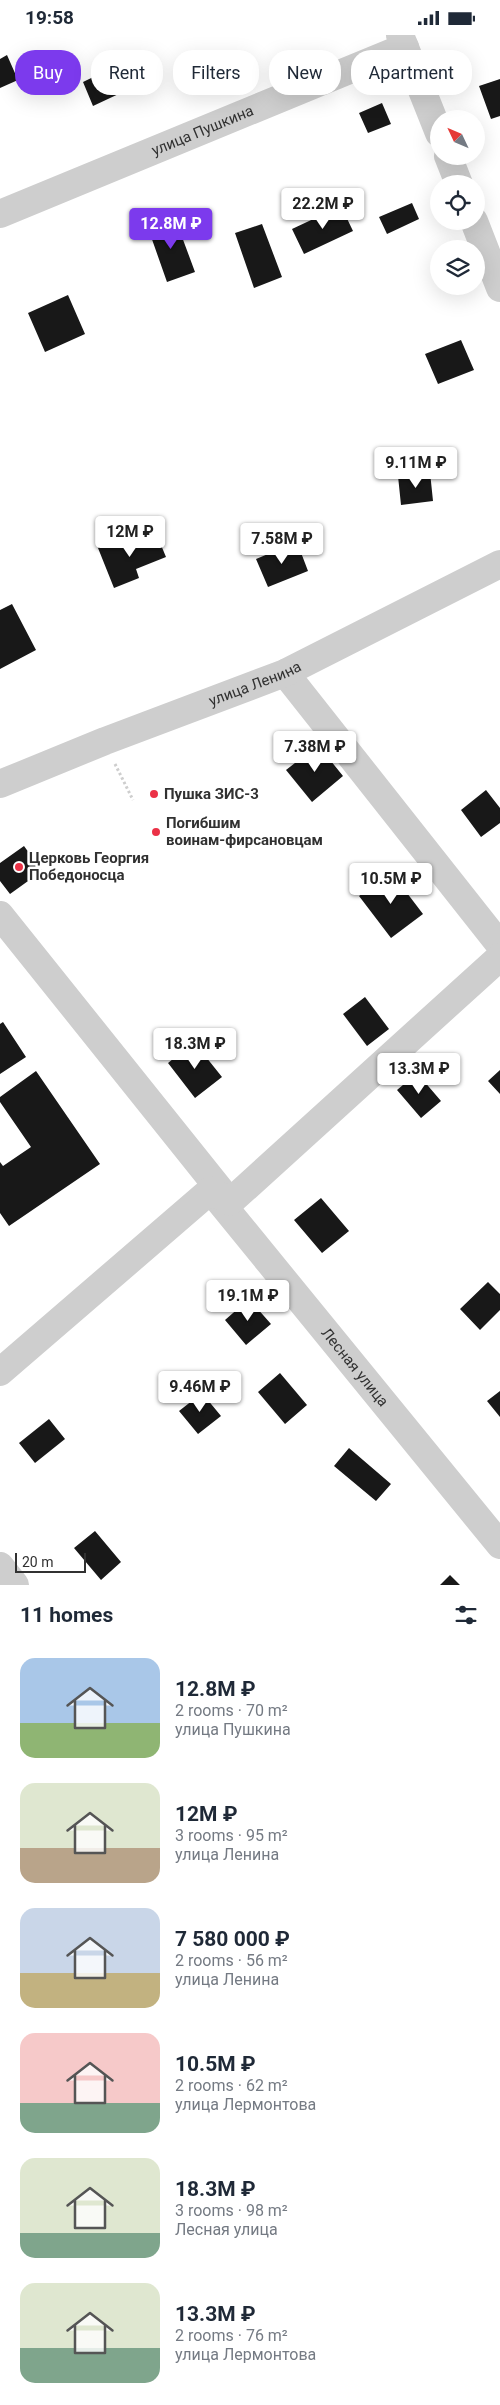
<!DOCTYPE html>
<html lang="en">
<head>
<meta charset="utf-8">
<style>
	body { margin:0; font-family:Roboto,sans-serif; background:#f6f6f7; color:#1f2937; height:100vh; display:flex; flex-direction:column; font-size:19px; white-space:nowrap }
	* { box-sizing:border-box; margin:0 }
	p { font-size:16px; color:#747a83 }
	.icon { flex:none; width:28px; height:28px; fill:none; stroke:currentColor; stroke-width:2; stroke-linecap:round; stroke-linejoin:round }
	.map { position:relative; height:1550px; overflow:hidden }
	.side { display:flex; flex-direction:column; background:#fff; flex:1 }
	.side>* { flex:none }
	.top-card { position:absolute; left:15px; top:15px; width:470px; height:45px; display:flex; gap:10px }
	.needle { width:32px; rotate:314deg }
	.controls { position:absolute; left:430px; top:75px; display:grid; gap:10px }
	.controls a { display:grid; place-items:center; width:55px; height:55px; border-radius:50%; background:#fff; box-shadow:0 5px 20px #0002; font-size:25px }
	.scale { position:absolute; left:15px; bottom:12px; width:71px; box-sizing:border-box; padding-left:5px; border:2px solid #313131; border-top:0; font-size:14px; line-height:18px; white-space:nowrap; color:#313131; -webkit-text-stroke:4px #fff; paint-order:stroke }
	.price { position:absolute; translate:-50% -42px; padding:0 11px; border-radius:5px; background:#fff; color:#222; font-size:16px; line-height:32px; filter:drop-shadow(0 1px 2px #0008) }
	.price::after { content:''; position:absolute; left:50%; top:30px; width:15px; height:11px; margin-left:-8px; background:inherit; clip-path:polygon(0 0,100% 0,50% 100%) }
	.price.current { background:#7c3aed; color:#fff }
	ul { padding:0; list-style:none }
	li { display:flex; align-items:center; gap:15px; height:125px; padding:0 20px }
	li span { display:grid; place-items:center; flex:none; width:140px; height:100px; border-radius:15px; color:#555 }
	li>.icon { margin-inline-start:auto }
	span .icon { width:60px; height:60px; fill:#fffc; stroke-width:1 }
	li b { font-size:21px }
	h2 { display:flex; justify-content:space-between; align-items:center; height:60px; padding:0 20px; font-size:21px }
	.tag { padding:0 18px; border-radius:20px; background:#fff; box-shadow:0 5px 20px #0002; font-size:18px; line-height:45px }
	.tag.current { background:#7c3aed; color:#fff }
	.status { display:flex; justify-content:space-between; align-items:center; height:35px; padding:0 25px; background:#fff; direction:ltr }
	.status svg { height:14px; fill:currentColor }
	.map>svg:first-child { display:block }
</style>
</head>
<body>
<div class="status"><b>19:58</b><svg viewBox="0 0 49 12"><path d="M0 12V9h3v3zM5 12V6h3v6zM10 12V3h3v9zM15 12V0h3v12zM26 1h20v11H26zM47 4h2v5h-2z"/></svg></div>
<div class="map">
<svg width="500" height="1550" viewBox="0 0 500 1550">
	<rect width="100%" height="100%" fill="#fff"/>
	<path fill="#181818" d="M7,20L18,45L0,53V24Z
		M114,32L125,56L93,71L83,47Z
		M500,44V81L491,84L479,51Z
		M382,68L391,89L368,98L359,78Z
		M412,168L419,184L387,199L379,182Z
		M341,171L353,196L304,219L292,194Z
		M175,183L195,237L167,247L148,193Z
		M262,189L282,242L254,253L235,198Z
		M68,260L85,299L45,317L28,278Z
		M461,305L474,335L438,349L425,319Z
		M430,437L433,466L401,470L398,441Z
		M156,498L166,522L136,534L139,543L114,553L98,513L122,503L125,510Z
		M297,507L308,536L268,552L256,524Z
		M12,569L36,615L0,634V575Z
		M318,710L343,741L312,767L286,735Z
		M486,755L500,773V788L481,802L461,775Z
		M24,811L42,836L10,859L0,846V828Z
		M391,837L423,879L391,903L359,861Z
		M365,962L389,994L367,1011L343,979Z
		M3,987L26,1022L0,1039V989Z
		M194,1007L222,1042L195,1063L168,1028Z
		M500,1035V1059L488,1046Z
		M36,1036L100,1129L9,1191L0,1178V1127L3,1131L31,1112L0,1067V1062Z
		M417,1038L441,1066L421,1083L397,1055Z
		M321,1163L349,1196L322,1218L294,1185Z
		M488,1247L500,1259V1275L480,1295L460,1274Z
		M249,1264L271,1289L246,1310L225,1285Z
		M280,1338L307,1370L285,1389L258,1357Z
		M500,1356V1382L487,1366Z
		M202,1358L221,1381L198,1399L179,1376Z
		M49,1384L65,1404L35,1428L19,1408Z
		M349,1413L391,1449L376,1466L334,1431Z
		M95,1496L121,1527L101,1545L74,1513Z
		M450,1540L460,1550H440Z"/>
	<g fill="none" stroke-linecap="round" stroke-linejoin="round">
		<path stroke="#cecece" stroke-width="3" stroke-dasharray="2.5 2.5" stroke-linecap="butt" d="M115,729L133,765"/>
		<g stroke="#cecece" stroke-width="28">
			<path d="M400,0L439,98"/>
			<path d="M448,121L459,149"/>
			<path id="s1" d="M0,179L405,12"/>
			<path d="M474,186L500,253"/>
			<path d="M285,638L500,910"/>
			<path id="s2" d="M0,749L105,706L285,638L500,529"/>
			<path d="M0,880L229,1166"/>
			<path id="s3" d="M212,1157L500,1510"/>
			<path d="M0,1337L211,1155L230,1167L500,922"/>
			<path d="M0,1531L15,1550"/>
		</g>
	</g>
	<g fill="#eb3146" stroke="#fff" stroke-width="2">
		<circle cx="154" cy="759" r="5"/>
		<circle cx="156" cy="797" r="5"/>
		<circle cx="19" cy="832" r="5"/>
	</g>
	<g text-anchor="middle" dominant-baseline="central" stroke-width="5" stroke-linejoin="round" paint-order="stroke">
		<g font-size="15" fill="#313131" stroke="#fff">
			<text stroke="none"><textPath href="#s1" startOffset="219">улица Пушкина</textPath></text>
			<text stroke="none"><textPath href="#s2" startOffset="274">улица Ленина</textPath></text>
			<text stroke="none"><textPath href="#s3" startOffset="226">Лесная улица</textPath></text>
		</g>
		<g font-size="15" font-weight="bold" fill="#313131" stroke="#fff" text-anchor="start">
			<text x="164" y="759">Пушка ЗИС-3</text>
			<text x="166" y="788">Погибшим<tspan x="166" dy="17">воинам-фирсановцам</tspan></text>
			<text x="29" y="823">Церковь Георгия<tspan x="29" dy="17">Победоносца</tspan></text>
		</g>
	</g>
</svg>
<div class="controls">
<a><svg class="needle" viewBox="-14 -14 28 28"><path d="M0-13l5 13h-10z" fill="#e53935"/><path d="M0 13l5-13h-10z" fill="#747a83"/></svg></a>
<a><svg class="icon" aria-label="locate" viewBox="0 0 24 24"><circle cx="12" cy="12" r="6"/><path d="M12 2v4M12 18v4M2 12h4M18 12h4"/></svg></a>
<a><svg class="icon" aria-label="layers" viewBox="0 0 24 24"><path d="M12 4l9 5-9 5-9-5zM3 14l9 5 9-5"/></svg></a>
</div>
<div class="scale">20 m</div>
<b class="price" style="left:323px;top:195px">22.2M ₽</b>
<b class="price current" style="left:171px;top:215px">12.8M ₽</b>
<b class="price" style="left:416px;top:454px">9.11M ₽</b>
<b class="price" style="left:130px;top:523px">12M ₽</b>
<b class="price" style="left:282px;top:530px">7.58M ₽</b>
<b class="price" style="left:315px;top:738px">7.38M ₽</b>
<b class="price" style="left:391px;top:870px">10.5M ₽</b>
<b class="price" style="left:195px;top:1035px">18.3M ₽</b>
<b class="price" style="left:419px;top:1060px">13.3M ₽</b>
<b class="price" style="left:248px;top:1287px">19.1M ₽</b>
<b class="price" style="left:200px;top:1378px">9.46M ₽</b>
<div class="top-card">
<a class="tag current">Buy</a>
<a class="tag">Rent</a>
<a class="tag">Filters</a>
<a class="tag">New</a>
<a class="tag">Apartment</a>
</div>
</div>
<section class="side">
<h2>11 homes<svg class="icon" aria-label="filters" viewBox="0 0 24 24"><path d="M4 7h16M4 17h16"/><circle cx="9" cy="7" r="2"/><circle cx="15" cy="17" r="2"/></svg></h2>
<ul>
<li><span style="background:linear-gradient(#a9c7e8 65%,#8fb573 0)"><svg class="icon" aria-label="home" viewBox="0 0 24 24"><path d="M3 11l9-7 9 7M6 9v11h12V9"/></svg></span><div><b>12.8M ₽</b><p>2 rooms · 70 m²</p><p>улица Пушкина</p></div></li>
<li><span style="background:linear-gradient(#dfe7d0 65%,#b9a48a 0)"><svg class="icon" aria-label="home" viewBox="0 0 24 24"><path d="M3 11l9-7 9 7M6 9v11h12V9"/></svg></span><div><b>12M ₽</b><p>3 rooms · 95 m²</p><p>улица Ленина</p></div></li>
<li><span style="background:linear-gradient(#c9d6e8 65%,#c2b280 0)"><svg class="icon" aria-label="home" viewBox="0 0 24 24"><path d="M3 11l9-7 9 7M6 9v11h12V9"/></svg></span><div><b>7 580 000 ₽</b><p>2 rooms · 56 m²</p><p>улица Ленина</p></div></li>
<li><span style="background:linear-gradient(#f6c9c9 70%,#7fa58c 0)"><svg class="icon" aria-label="home" viewBox="0 0 24 24"><path d="M3 11l9-7 9 7M6 9v11h12V9"/></svg></span><div><b>10.5M ₽</b><p>2 rooms · 62 m²</p><p>улица Лермонтова</p></div></li>
<li><span style="background:linear-gradient(#dfe7d0 75%,#7fa58c 0)"><svg class="icon" aria-label="home" viewBox="0 0 24 24"><path d="M3 11l9-7 9 7M6 9v11h12V9"/></svg></span><div><b>18.3M ₽</b><p>3 rooms · 98 m²</p><p>Лесная улица</p></div></li>
<li><span style="background:linear-gradient(#dfe7d0 65%,#7fa58c 0)"><svg class="icon" aria-label="home" viewBox="0 0 24 24"><path d="M3 11l9-7 9 7M6 9v11h12V9"/></svg></span><div><b>13.3M ₽</b><p>2 rooms · 76 m²</p><p>улица Лермонтова</p></div></li>
</ul>
</section>
</body>
</html>
